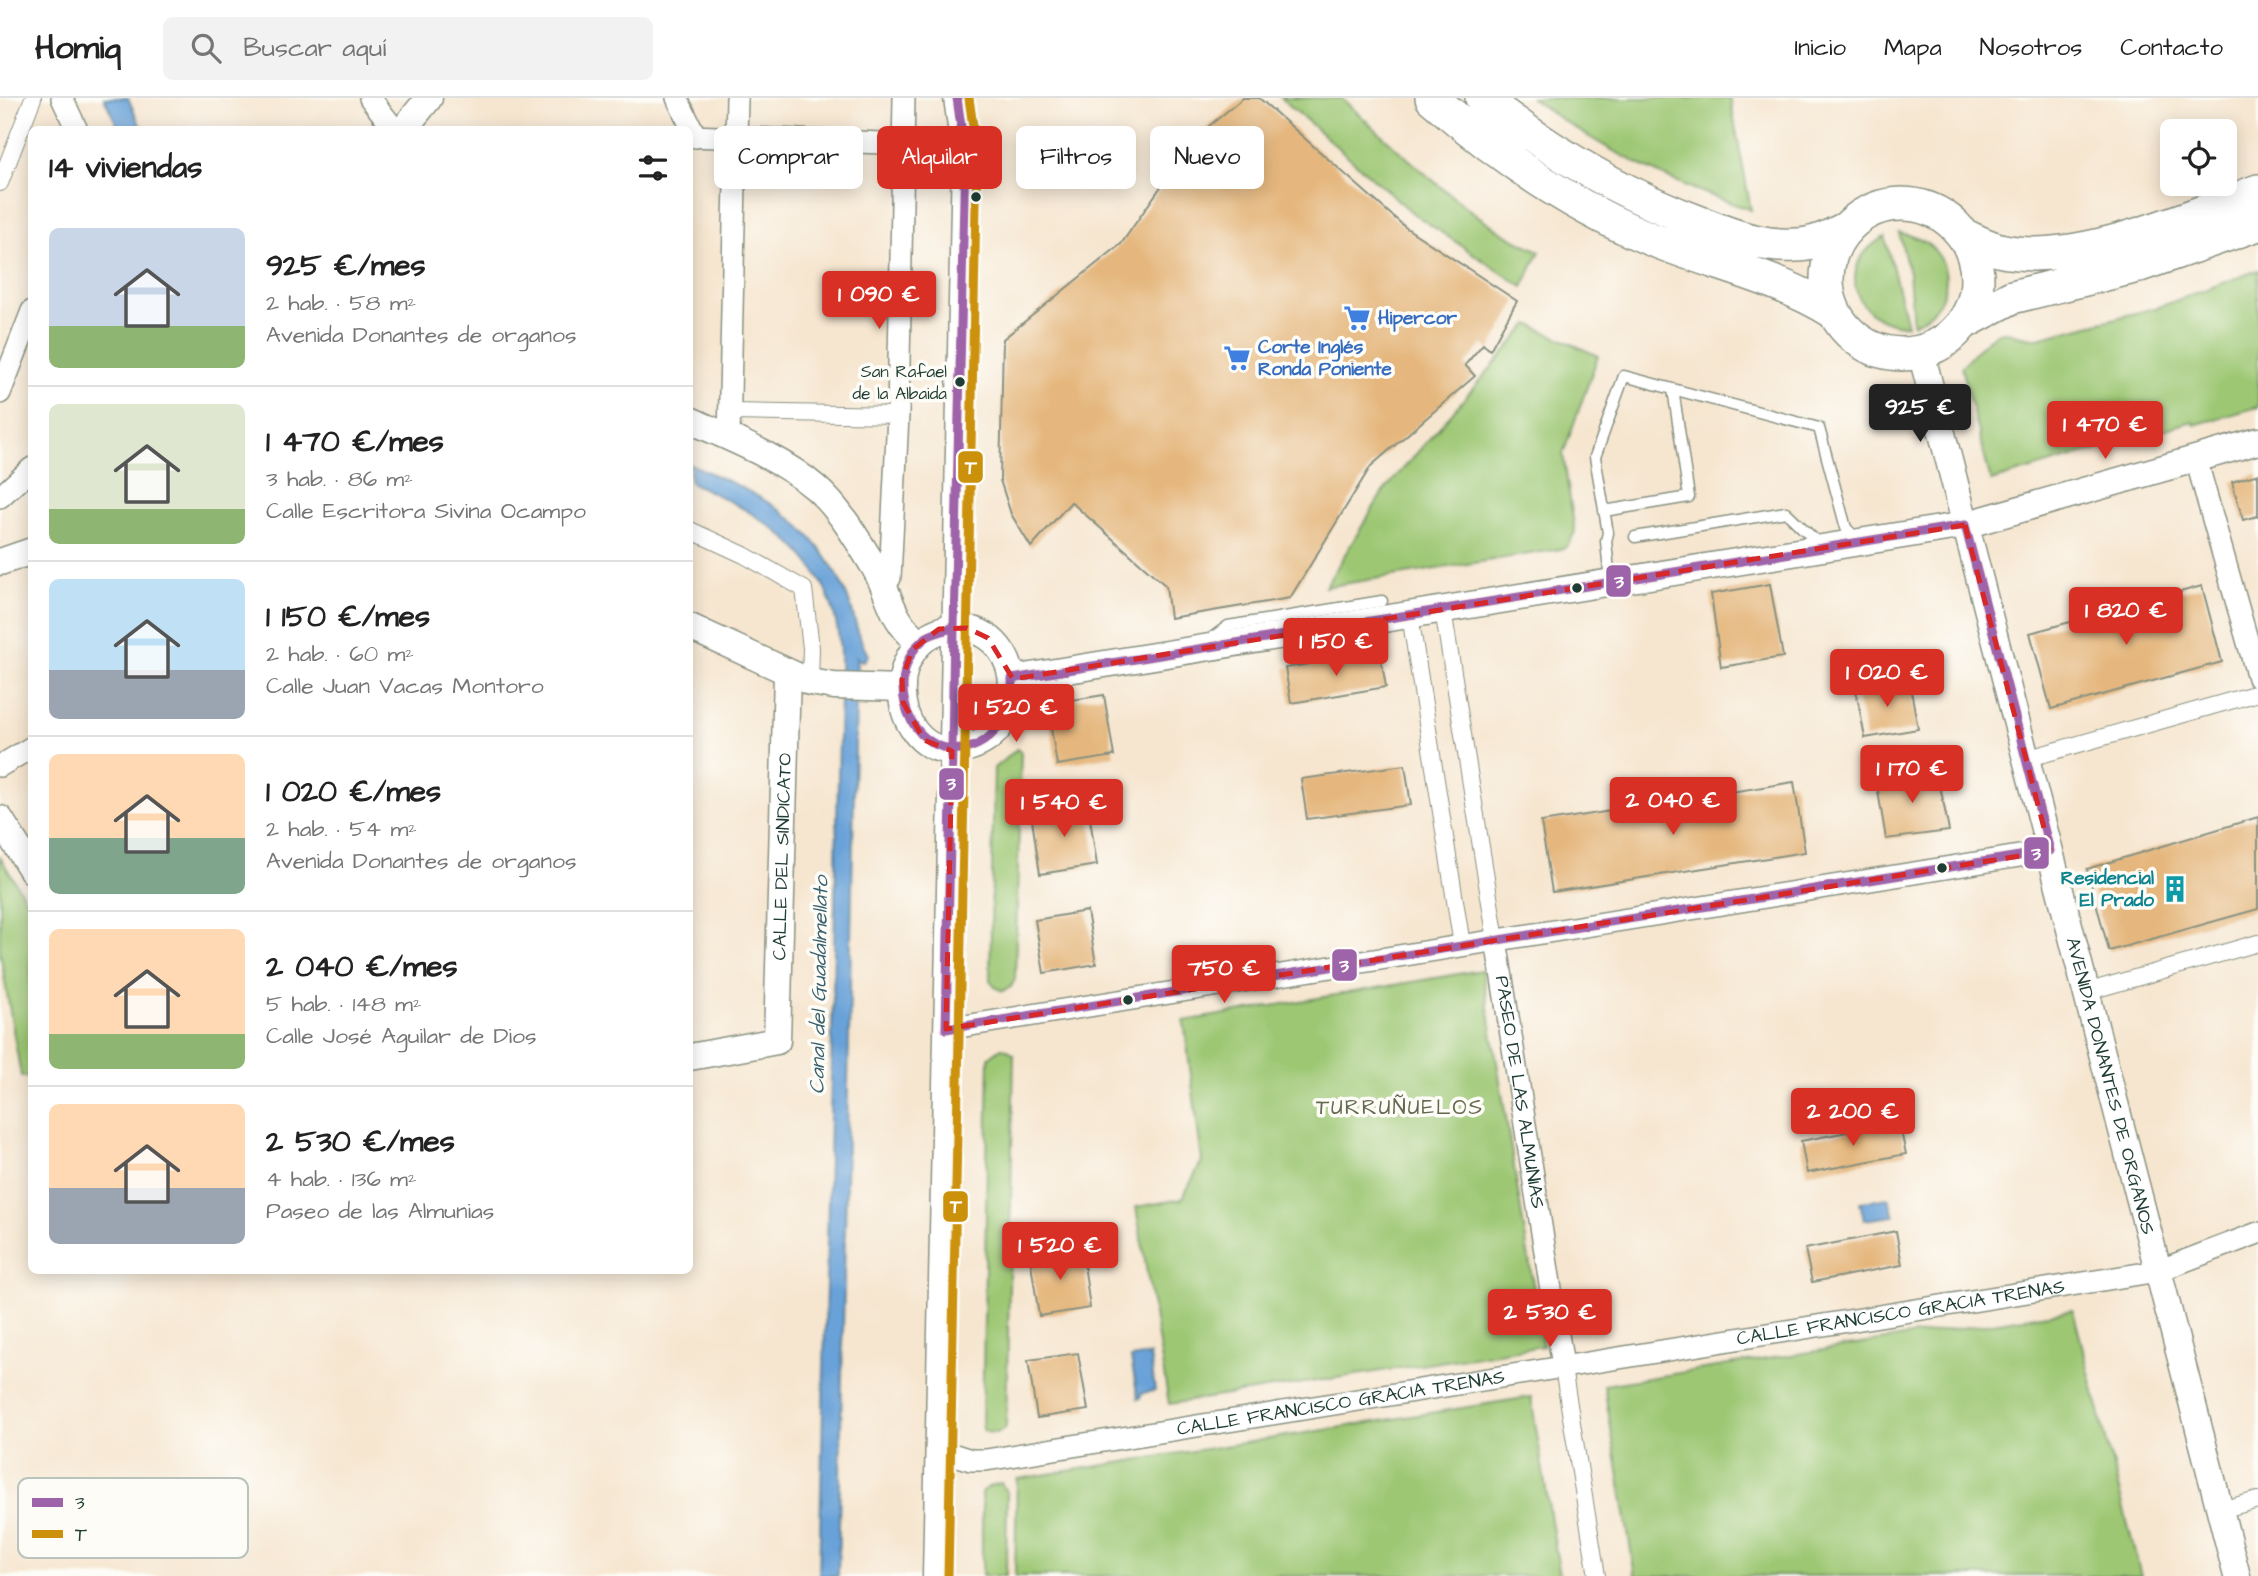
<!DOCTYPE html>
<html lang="es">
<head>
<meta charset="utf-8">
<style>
	body { margin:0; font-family:"Architects Daughter",sans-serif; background:#f2f2f2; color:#222; height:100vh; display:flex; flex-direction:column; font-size:26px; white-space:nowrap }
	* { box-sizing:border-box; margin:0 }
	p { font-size:23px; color:#767676 }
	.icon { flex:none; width:38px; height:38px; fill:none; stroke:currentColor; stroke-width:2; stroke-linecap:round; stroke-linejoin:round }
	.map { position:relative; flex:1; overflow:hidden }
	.drawer { position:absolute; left:28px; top:28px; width:665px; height:1148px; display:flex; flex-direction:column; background:#fff; border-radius:10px; box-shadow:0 4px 18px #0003 }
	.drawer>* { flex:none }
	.guide { position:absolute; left:714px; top:28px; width:665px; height:63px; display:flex; gap:14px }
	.tools { position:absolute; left:2160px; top:21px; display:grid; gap:14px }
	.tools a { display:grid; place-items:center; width:77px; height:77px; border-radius:10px; background:#fff; box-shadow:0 4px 18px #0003; font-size:35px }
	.price { position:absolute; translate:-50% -60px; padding:0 16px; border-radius:7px; background:#d93025; color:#fff; font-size:23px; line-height:46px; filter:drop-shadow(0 2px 4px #0008) }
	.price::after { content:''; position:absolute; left:50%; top:42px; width:21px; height:16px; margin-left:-10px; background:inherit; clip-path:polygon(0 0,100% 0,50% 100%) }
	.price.selected { background:#222; color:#fff }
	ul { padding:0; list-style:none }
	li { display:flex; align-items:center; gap:21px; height:175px; padding:0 21px }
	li+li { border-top:2px solid #e0e0e0 }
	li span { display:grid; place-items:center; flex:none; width:196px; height:140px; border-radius:10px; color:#555 }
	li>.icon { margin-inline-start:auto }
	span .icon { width:84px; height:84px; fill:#fffc; stroke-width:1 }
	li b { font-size:30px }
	h2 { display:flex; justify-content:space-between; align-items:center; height:84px; padding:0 21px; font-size:30px }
	.pill { padding:0 24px; border-radius:10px; background:#fff; box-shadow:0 4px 18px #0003; font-size:24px; line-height:63px }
	.pill.selected { background:#d93025; color:#fff }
	header { display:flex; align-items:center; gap:42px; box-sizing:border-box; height:98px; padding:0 35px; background:#fff; border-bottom:2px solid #e0e0e0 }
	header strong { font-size:33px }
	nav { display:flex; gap:38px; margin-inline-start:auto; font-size:24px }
	.search { width:490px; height:63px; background:#f2f2f2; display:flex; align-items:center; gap:18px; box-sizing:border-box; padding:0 24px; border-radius:10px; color:#767676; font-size:26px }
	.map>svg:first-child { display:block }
</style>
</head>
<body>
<header>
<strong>Homiq</strong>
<div class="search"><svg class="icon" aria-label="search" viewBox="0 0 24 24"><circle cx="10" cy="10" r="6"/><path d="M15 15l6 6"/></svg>Buscar aquí</div>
<nav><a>Inicio</a><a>Mapa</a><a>Nosotros</a><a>Contacto</a></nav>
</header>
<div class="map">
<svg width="2258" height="1478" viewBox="0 0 2258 1478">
	<rect width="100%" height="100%" fill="#fdfcf7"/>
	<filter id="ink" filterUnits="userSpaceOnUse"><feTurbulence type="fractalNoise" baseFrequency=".0143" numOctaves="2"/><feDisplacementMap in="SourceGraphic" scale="14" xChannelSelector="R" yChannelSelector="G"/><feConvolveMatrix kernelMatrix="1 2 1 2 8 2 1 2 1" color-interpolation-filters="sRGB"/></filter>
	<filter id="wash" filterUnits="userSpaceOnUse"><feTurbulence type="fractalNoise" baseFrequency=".00686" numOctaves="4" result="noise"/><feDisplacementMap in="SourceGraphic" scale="28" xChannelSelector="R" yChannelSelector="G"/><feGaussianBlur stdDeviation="1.57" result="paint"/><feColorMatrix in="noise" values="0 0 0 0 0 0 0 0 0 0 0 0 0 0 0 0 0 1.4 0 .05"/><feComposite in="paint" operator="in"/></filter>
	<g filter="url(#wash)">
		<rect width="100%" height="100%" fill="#f6e6d0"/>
		<path fill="#9dc773" stroke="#5e8254" stroke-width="2" d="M1281,0H1341C1398,50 1470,125 1540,153L1523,189L1414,116Z
			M1531,0H1730L1751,112C1671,85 1599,51 1531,0Z
			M1899,135C1954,143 1963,203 1913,226L1909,175Z
			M1885,139L1907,227C1851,226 1835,164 1885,139Z
			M2258,172V309L2194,327L2193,323L1991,383L1961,269C1972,259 1991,232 2005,234C2018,236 2023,240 2038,240L2159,209Z
			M1529,226L1598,258L1563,356L1575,434L1566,450L1325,489L1383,394Z
			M1017,651L1021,654L1015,881L1011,889L1003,893L995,889L990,882L994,670Z
			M0,759L31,810V980L21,978L0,855Z
			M1482,872L1543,1248L1169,1306L1136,1109L1182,1101L1202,1063L1184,923Z
			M1001,950L1007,951L1014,957L1006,1329C1001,1336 992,1336 984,1333L982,1327L989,959Z
			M2073,1212L2141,1478H1635L1604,1287Z
			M1531,1299L1560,1478H1015L1017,1381Z
			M1001,1385L1007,1395L1006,1478H982V1394L990,1388Z"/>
		<path fill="#69a2d8" stroke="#447086" stroke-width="2" d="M104,0H128L142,31H119Z
			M690,366C760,397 810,418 844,491C855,513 855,536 868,557L863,564L856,559L858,579L840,577C845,467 780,425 690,384Z
			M840,598H856L838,1478H819Z
			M1889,1100L1894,1118L1864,1122L1860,1104Z
			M1150,1257L1155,1293L1141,1295V1300L1138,1301L1131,1260Z"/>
		<g id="blocks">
			<path fill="#e5b77e" d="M1243,0H1259L1405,129L1517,203L1490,252L1483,246L1465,267L1475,278L1371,368L1290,500L1170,520L1166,488L1071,404L1031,449L1011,416L1000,382L1003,241L1121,146L1201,31L1203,33Z
				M2258,376V418L2243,422L2232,384Z
				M1770,486L1783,559L1721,569L1711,496Z
				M2202,488L2222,564L2051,611L2030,535Z
				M1380,554L1386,589L1291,605L1285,570Z
				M1909,581L1918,631L1865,640L1856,592Z
				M1104,597L1114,658L1057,667L1047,606Z
				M1405,667L1411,707L1307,721L1301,681Z
				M1937,672L1949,733L1886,741L1876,681Z
				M1794,684L1805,754L1552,794L1541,724Z
				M1088,707L1097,767L1040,776L1031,715Z
				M2258,719V811L2109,853L2087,771Z
				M1087,813L1096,866L1044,875L1035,822Z
				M1899,1024L1906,1056L1807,1075L1801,1043Z
				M1896,1133L1902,1167L1812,1184L1805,1151Z
				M1082,1151L1090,1210L1039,1218L1030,1159Z
				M1078,1255L1088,1312L1037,1320L1028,1262Z"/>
		</g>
	</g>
	<g filter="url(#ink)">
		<use href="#blocks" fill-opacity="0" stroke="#8a9282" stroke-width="2"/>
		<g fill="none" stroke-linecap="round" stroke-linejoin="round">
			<defs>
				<path id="service" d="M1604,413L1689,399L1673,291
					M1635,439L1786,414L1821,448
					M1610,484L1606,443L1608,435L1595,359L1624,278L1819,330L1846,430L1857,441
					M1209,542L1228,528L1382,503"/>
				<path id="pedestrian" d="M0,85L33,0
					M730,314L898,317
					M690,432L744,457L804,491L811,550L810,584
					M1443,512L1496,842
					M1410,517L1462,847
					M2026,661L2258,595
					M2086,894L2258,845
					M1563,1270L1597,1478
					M2220,1412L2258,1402"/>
				<g id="minor">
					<path d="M62,0L77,32"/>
					<path d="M370,0L395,32"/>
					<path d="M677,0L696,39"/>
					<path d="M690,38L965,48"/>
					<path d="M0,295L32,213"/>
					<path d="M729,340L737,0"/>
					<path d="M2196,361L2258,580"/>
					<path d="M0,399L32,370"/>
					<path d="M881,484L890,480L898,317L904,0"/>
					<path d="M0,668L32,649"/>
					<path id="s1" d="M1496,842L1563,1268"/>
					<path d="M946,931L2050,753"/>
					<path id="s2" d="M939,1352L971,1362H986L2158,1173L2258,1135"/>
				</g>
				<g id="tertiary">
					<path d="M403,32L429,0"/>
					<path id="s3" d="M1921,254L2237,1478"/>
					<path d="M690,322C732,341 781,360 816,390C840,411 857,441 873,467C892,498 888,517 918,544"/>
					<path d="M0,464L32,453"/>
					<path d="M690,529L810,584L834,588L902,590"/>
					<path d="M955,529C1034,532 1030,653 949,652C891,650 879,539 955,529Z"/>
					<path d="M1012,581L1965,427L2258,343"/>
					<path d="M0,721L32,772"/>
					<path id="s4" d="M690,959L777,943L787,575"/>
					<path d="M936,1478L965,57L957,0"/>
				</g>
				<path id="trunk" d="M1432,0C1496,56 1567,106 1646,139C1708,165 1777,178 1834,214
					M1482,0C1550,54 1622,96 1703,126C1733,138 1763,149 1795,147C1814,147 1829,139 1845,131
					M1827 181a75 75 0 1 1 150 0a75 75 0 1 1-150 0Z
					M1963,137C1978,144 1992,152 2009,154C2082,166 2189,119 2258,93
					M1963,225L2012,199L2134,169L2258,126"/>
			</defs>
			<use href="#service" stroke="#8a9282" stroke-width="13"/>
			<use href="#pedestrian" stroke="#8a9282" stroke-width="18"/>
			<use href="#minor" stroke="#8a9282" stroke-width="24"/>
			<use href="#tertiary" stroke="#8a9282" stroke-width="29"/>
			<use href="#trunk" stroke="#8a9282" stroke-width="36"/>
			<use href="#service" stroke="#fff" stroke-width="10"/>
			<use href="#pedestrian" stroke="#fff" stroke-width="16"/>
			<use href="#minor" stroke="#fff" stroke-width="21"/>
			<use href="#tertiary" stroke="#fff" stroke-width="26"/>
			<use href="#trunk" stroke="#fff" stroke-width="33"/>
			<defs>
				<path id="bus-1" d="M1965,427L2050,753L946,931L952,651C990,655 1014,615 1012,581Z
					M954,529L965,57L957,0
					M952,651C902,646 886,572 924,541C931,535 945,533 954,529
					M952,651L954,529"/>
				<path id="bus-2" d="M948,1478L977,57L969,0"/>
			</defs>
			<use href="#bus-1" stroke="#fdfcf7" stroke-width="14"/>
			<use href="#bus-2" stroke="#fdfcf7" stroke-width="14"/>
			<use href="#bus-1" stroke="#9e64a9" stroke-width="9"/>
			<use href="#bus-2" stroke="#cc910a" stroke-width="9"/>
		</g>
	</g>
	<path fill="none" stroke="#d62828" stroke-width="5" stroke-dasharray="14 9" stroke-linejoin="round" d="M1965,427L2050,753L946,931L952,653L924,642L903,604L902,582L912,552L939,531L967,530L988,540L1013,581Z"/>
	<defs>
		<symbol id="supermarket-bare" viewBox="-9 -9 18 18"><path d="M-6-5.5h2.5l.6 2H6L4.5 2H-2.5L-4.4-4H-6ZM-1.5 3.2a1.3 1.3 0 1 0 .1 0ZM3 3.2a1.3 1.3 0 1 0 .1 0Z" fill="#3f7fe0" stroke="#fdfcf7" stroke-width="2.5" paint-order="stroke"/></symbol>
		<symbol id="building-bare" viewBox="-9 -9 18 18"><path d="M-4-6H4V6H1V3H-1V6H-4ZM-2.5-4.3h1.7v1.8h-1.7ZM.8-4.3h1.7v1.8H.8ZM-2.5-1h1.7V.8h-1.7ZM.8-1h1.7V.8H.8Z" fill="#0f9aa8" stroke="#fdfcf7" stroke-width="2.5" paint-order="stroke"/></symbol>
	</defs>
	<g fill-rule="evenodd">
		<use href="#supermarket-bare" x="1338" y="201" width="38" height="38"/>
		<use href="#supermarket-bare" x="1218" y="241" width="38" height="38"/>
		<use href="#building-bare" x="2156" y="772" width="38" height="38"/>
	</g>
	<g fill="#1f3d34" stroke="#fdfcf7" stroke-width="2.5">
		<circle cx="976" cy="99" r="6"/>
		<circle cx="960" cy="284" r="6"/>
		<circle cx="1577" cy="490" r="6"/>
		<circle cx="1942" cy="770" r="6"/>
		<circle cx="1128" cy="902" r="6"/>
	</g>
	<g text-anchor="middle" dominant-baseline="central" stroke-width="7" stroke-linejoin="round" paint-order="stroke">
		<g font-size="17" fill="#1f3d34" stroke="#fdfcf7" text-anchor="end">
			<text x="947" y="274">San Rafael<tspan x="947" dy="22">de la Albaida</tspan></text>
		</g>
		<g font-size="19" font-weight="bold" fill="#366cbe" stroke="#fdfcf7" text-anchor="start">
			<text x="1378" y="220">Hipercor</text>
			<text x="1258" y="249">Corte Inglés<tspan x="1258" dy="22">Ronda Poniente</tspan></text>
		</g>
		<g font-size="19" fill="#1f3d34" stroke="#fdfcf7">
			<text stroke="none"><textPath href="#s4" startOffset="273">CALLE DEL SINDICATO</textPath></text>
			<text stroke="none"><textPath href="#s3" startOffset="758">AVENIDA DONANTES DE ORGANOS</textPath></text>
			<text stroke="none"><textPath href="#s1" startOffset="154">PASEO DE LAS ALMUNIAS</textPath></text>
			<text stroke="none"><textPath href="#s2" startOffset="975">CALLE FRANCISCO GRACIA TRENAS</textPath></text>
			<text stroke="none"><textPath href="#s2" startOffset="408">CALLE FRANCISCO GRACIA TRENAS</textPath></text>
		</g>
		<g font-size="19" font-weight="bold" fill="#0d838f" stroke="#fdfcf7" text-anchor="end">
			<text x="2154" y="780">Residencial<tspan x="2154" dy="22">El Prado</tspan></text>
		</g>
		<g font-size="21" font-style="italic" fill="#39606d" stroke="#fdfcf7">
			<text transform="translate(819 887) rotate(-89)">Canal del Guadalmellato</text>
		</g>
		<g font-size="21" letter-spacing="2" fill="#64684e" stroke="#fdfcf7">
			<text x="1400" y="1009">TURRUÑUELOS</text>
		</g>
	</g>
	<rect x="18" y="1380" width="230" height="80" rx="10" fill="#fdfcf7" stroke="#bac3bc" stroke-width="2"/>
	<rect x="32" y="1400" width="31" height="9" fill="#9e64a9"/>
	<rect x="32" y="1432" width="31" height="8" fill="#cc910a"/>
	<g font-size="19" fill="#1f3d34">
		<text x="75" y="1411">3</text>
		<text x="75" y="1443">T</text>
	</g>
	<g stroke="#fdfcf7" stroke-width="2.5">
		<rect x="957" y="352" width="27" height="34" rx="7" fill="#cc910a"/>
		<rect x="1605" y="466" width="27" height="34" rx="7" fill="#9e64a9"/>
		<rect x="938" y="669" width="27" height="34" rx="7" fill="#9e64a9"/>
		<rect x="2023" y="738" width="27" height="34" rx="7" fill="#9e64a9"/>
		<rect x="1331" y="850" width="27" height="34" rx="7" fill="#9e64a9"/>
		<rect x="942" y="1092" width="27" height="33" rx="7" fill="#cc910a"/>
	</g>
	<g font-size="19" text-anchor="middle" font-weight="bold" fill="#fff">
		<text x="971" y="376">T</text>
		<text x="1619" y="490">3</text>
		<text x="951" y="692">3</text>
		<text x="2036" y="762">3</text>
		<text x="1344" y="874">3</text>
		<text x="956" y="1115">T</text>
	</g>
</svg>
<div class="tools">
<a><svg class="icon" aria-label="locate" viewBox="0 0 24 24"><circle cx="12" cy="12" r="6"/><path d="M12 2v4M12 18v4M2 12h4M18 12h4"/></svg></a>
</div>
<b class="price" style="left:879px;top:233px">1 090 €</b>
<b class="price selected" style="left:1920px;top:346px">925 €</b>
<b class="price" style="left:2105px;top:363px">1 470 €</b>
<b class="price" style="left:2126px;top:549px">1 820 €</b>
<b class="price" style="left:1336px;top:580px">1 150 €</b>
<b class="price" style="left:1887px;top:611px">1 020 €</b>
<b class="price" style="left:1016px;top:646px">1 520 €</b>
<b class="price" style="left:1912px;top:707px">1 170 €</b>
<b class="price" style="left:1673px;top:739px">2 040 €</b>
<b class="price" style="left:1064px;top:741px">1 540 €</b>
<b class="price" style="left:1224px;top:907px">750 €</b>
<b class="price" style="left:1853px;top:1050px">2 200 €</b>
<b class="price" style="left:1060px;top:1184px">1 520 €</b>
<b class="price" style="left:1550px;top:1251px">2 530 €</b>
<div class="guide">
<a class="pill">Comprar</a>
<a class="pill selected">Alquilar</a>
<a class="pill">Filtros</a>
<a class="pill">Nuevo</a>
</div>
<section class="drawer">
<h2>14 viviendas<svg class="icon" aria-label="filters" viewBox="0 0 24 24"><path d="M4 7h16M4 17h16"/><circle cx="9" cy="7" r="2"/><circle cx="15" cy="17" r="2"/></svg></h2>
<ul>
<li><span style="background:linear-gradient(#c9d6e8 70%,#8fb573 0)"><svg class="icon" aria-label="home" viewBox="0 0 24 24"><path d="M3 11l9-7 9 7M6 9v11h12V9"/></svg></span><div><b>925 €/mes</b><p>2 hab. · 58 m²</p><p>Avenida Donantes de organos</p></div></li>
<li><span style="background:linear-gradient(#dfe7d0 75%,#8fb573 0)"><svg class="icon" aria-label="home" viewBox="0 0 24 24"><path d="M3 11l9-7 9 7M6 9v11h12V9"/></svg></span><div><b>1 470 €/mes</b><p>3 hab. · 86 m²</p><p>Calle Escritora Sivina Ocampo</p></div></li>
<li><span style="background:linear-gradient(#bfe0f5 65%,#9aa5b1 0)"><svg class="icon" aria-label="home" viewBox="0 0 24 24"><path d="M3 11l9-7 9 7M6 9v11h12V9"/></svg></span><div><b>1 150 €/mes</b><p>2 hab. · 60 m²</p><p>Calle Juan Vacas Montoro</p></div></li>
<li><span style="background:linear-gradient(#ffd9b3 60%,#7fa58c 0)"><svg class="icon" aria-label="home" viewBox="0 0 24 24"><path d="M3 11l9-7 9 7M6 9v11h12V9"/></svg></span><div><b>1 020 €/mes</b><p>2 hab. · 54 m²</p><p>Avenida Donantes de organos</p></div></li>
<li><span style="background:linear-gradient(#ffd9b3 75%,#8fb573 0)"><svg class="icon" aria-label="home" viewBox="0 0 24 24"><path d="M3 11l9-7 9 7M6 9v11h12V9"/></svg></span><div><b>2 040 €/mes</b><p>5 hab. · 148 m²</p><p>Calle José Aguilar de Dios</p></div></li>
<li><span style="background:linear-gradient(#ffd9b3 60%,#9aa5b1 0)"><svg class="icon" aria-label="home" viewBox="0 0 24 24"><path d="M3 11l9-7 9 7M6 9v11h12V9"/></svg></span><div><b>2 530 €/mes</b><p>4 hab. · 136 m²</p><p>Paseo de las Almunias</p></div></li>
</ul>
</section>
</div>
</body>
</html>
